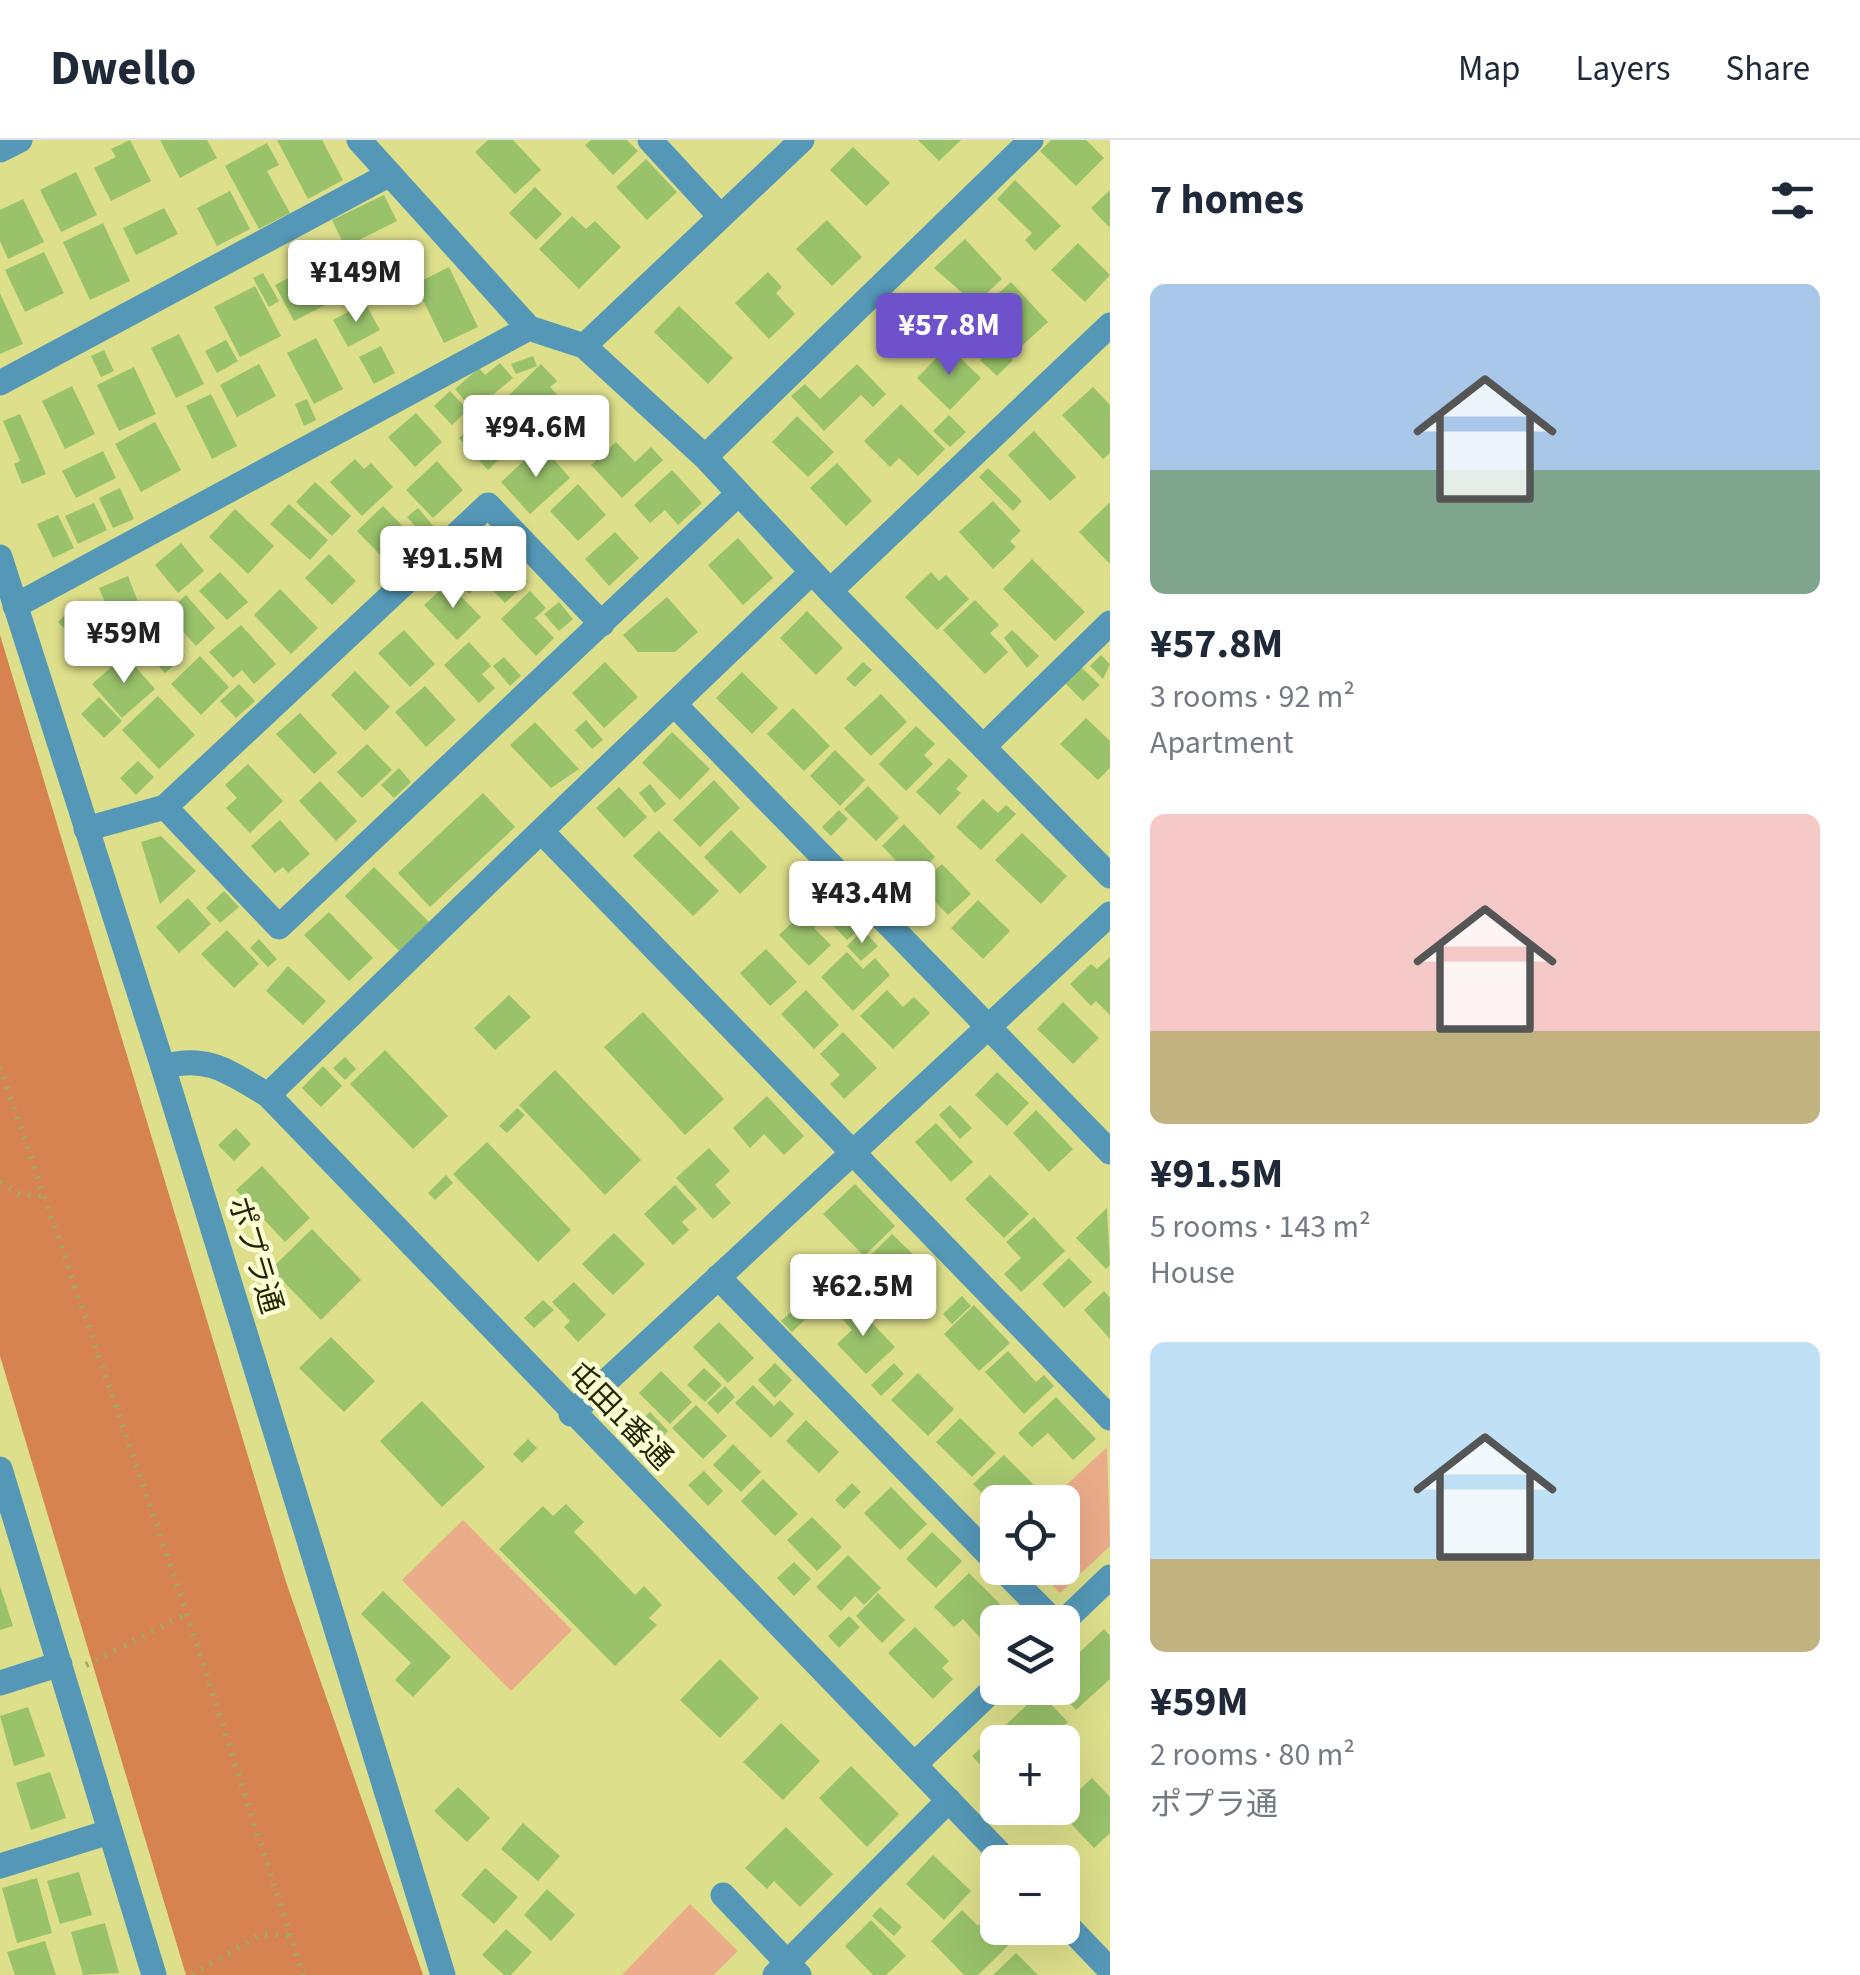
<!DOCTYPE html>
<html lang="en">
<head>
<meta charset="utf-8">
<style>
	body { margin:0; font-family:"Source Sans 3","Noto Sans JP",sans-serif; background:#f2f2f3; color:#1f2937; height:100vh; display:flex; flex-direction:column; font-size:38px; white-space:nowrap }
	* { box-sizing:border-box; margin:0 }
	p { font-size:32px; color:#747a83 }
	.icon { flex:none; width:55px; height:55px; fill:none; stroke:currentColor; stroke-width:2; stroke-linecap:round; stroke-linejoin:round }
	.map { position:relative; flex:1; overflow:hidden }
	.details { display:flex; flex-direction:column; background:#fff; width:750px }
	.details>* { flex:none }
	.controls { position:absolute; left:980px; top:1345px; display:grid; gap:20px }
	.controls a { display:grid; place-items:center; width:100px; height:100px; border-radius:15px; background:#fff; box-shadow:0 10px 40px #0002; font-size:50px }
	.price { position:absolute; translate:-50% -85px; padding:0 22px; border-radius:10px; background:#fff; color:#222; font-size:32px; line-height:65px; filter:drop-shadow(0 2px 5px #0008) }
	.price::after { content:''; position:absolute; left:50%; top:60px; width:30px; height:22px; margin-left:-15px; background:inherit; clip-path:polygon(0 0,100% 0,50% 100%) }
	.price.active { background:#6e52cb; color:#fff }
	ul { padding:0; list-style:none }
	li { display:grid; align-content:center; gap:20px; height:530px; padding:0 40px }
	li span { display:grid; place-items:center; height:310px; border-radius:15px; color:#555 }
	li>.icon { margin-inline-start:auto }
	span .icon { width:180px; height:180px; fill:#fffc; stroke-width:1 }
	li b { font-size:42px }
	h2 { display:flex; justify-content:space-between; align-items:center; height:120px; padding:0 40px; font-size:42px }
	header { display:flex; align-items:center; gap:60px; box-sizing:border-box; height:140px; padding:0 50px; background:#fff; border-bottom:2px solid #e0e1e3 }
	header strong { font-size:48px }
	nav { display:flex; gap:55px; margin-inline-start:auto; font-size:35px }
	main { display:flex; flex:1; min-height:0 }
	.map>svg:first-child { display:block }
</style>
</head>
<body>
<header>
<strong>Dwello</strong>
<nav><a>Map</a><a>Layers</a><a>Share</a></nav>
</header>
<main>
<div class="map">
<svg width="1110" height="1835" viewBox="0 0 1110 1835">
	<rect width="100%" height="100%" fill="#dddf8b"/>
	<path fill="#ebac8a" d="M1107,1307L1110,1406L1060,1453L1036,1428H1062V1362H1048Z
		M463,1380L572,1490L511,1551L402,1440Z
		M690,1764L738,1811L714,1835H622Z"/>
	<path fill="#d78251" d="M0,495L286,1442L423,1835H186L0,1216Z"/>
	<path fill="#99c26b" d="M130,0L151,41L111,61L94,28L116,17L111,9Z
		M160,0H207L217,18L180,38Z
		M277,0H322L343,40L308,59Z
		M488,0H513L541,30L515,54L475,12Z
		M591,0H627L638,11L613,35L585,5Z
		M918,0H961L939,21Z
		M1051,0H1086L1104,18L1076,46L1040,11Z
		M267,3L279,25L267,31L290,73L259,89L225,26Z
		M853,7L890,43L866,66L830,30Z
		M646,19L677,52L647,80L616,47Z
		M76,32L97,75L61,92L40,50Z
		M1015,40L1061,86L1035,111L1025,100L1032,93L997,59Z
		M535,47L562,74L536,100L509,73Z
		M1110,50V88L1091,68Z
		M230,51L250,89L217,106L197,68Z
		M384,55L397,81L345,107L332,80Z
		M23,59L44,102L8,119L0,101V70Z
		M164,68L178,94L136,115L123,88Z
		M572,76L586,89L595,81L621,107L579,149L539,109Z
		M827,80L862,117L832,146L796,109Z
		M103,83L130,141L90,160L63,102Z
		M965,99L1002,139L975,164L934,128Z
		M1078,103L1110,135L1085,162L1051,130Z
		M44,112L64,153L25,172L5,130Z
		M336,113L355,150L294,181L275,145Z
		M374,116L381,130L363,140L355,126Z
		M449,127L478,187L444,203L415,144Z
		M768,132L782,147L776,153L795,174L769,199L735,163Z
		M263,133L279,161L269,167L253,138Z
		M1011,142L1048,182L1016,211L979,171Z
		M255,146L281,196L240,217L214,167Z
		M0,153L23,204L0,214Z
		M365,163L380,190L348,207L333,180Z
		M679,166L733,218L708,244L654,192Z
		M964,182L984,202L971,215L952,195Z
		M179,194L204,244L176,258L151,208Z
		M316,198L343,249L314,264L287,213Z
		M226,200L238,221L217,233L205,211Z
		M997,203L1013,220L997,236L980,220Z
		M381,206L395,233L374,244L359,217Z
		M948,206L981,238L950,270L917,238Z
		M104,210L114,231L101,237L91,216Z
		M533,216L537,226L516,234L511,224Z
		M500,223L513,238L473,271L455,249L479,228L485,235Z
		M259,224L276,256L237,277L220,245Z
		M541,224L557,241L550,247L565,263L540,287L509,255Z
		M857,224L886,254L873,267L861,255L824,291L791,256L805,244L820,259Z
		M134,227L156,274L119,291L97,245Z
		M72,246L95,294L65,309L42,261Z
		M1093,247L1110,265V313L1103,319L1062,275Z
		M450,251L468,270L452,285L434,266Z
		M211,254L237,306L212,319L186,266Z
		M587,257L605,275L597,282L610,296L589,315L559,283Z
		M307,259L316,280L304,286L295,264Z
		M901,264L945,309L918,336L899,318L890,327L864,301Z
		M416,273L442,302L415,327L388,297Z
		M20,274L46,334L22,344L14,324L20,321L3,281Z
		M486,274L515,304L488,330L459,298Z
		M949,275L966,292L950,307L933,291Z
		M797,276L834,312L808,337L772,302Z
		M155,282L181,330L141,352L115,304Z
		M1034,291L1076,337L1050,361L1008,315Z
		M616,302L635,322L651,307L663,320L622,358L591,325Z
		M541,305L570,338L530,374L501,342Z
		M103,311L116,338L76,358L62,331Z
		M355,319L364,329L371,323L393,347L362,376L330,342Z
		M437,321L463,350L433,378L406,350Z
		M837,323L872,361L846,386L810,348Z
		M988,328L1022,361L1013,371L979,337Z
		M672,330L702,363L678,385L665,370L650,383L634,365Z
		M315,342L351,376L332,396L296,362Z
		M578,344L606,375L578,401L550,371Z
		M120,348L134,379L113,388L99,358Z
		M993,361L1021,391L1010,401L1016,407L993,429L959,392Z
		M1110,362V424L1079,392Z
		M94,363L107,390L78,404L65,376Z
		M289,364L328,400L310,420L270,384Z
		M383,366L414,398L388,423L357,391Z
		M418,368L435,388L424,396L407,377Z
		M235,369L274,406L248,434L209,397Z
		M58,375L74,408L53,418L37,384Z
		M615,392L639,418L609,446L585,419Z
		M738,398L773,438L743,465L708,425Z
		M181,403L204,431L178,453L155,425Z
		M501,412L528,441L505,463L477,434Z
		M329,414L356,441L332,465L305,438Z
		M1032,419L1085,472L1055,501L1003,449Z
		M463,426L479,445L469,454L452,434Z
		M220,432L248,462L227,480L199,451Z
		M931,432L939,441L946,435L969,459L937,490L905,457Z
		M128,436L143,475L115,486L99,448Z
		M448,443L481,477L457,500L424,465Z
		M280,449L318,488L291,514L254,475Z
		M530,451L546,468L535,478L554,498L536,516L501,479Z
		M186,455L215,488L196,506L166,473Z
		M667,457L698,492L675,512H638L623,495Z
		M80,460L113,491L91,514L58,482Z
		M975,460L999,485L990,493L1008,512L985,534L943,490Z
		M559,462L573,479L559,491L544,474Z
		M807,471L843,508L816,535L780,498Z
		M241,485L276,524L254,544L242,530L233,538L209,512Z
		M147,487L155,498L163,491L185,515L165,533L134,499Z
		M404,490L435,524L410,547L378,513Z
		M1012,490L1039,516L1027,528L1004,498Z
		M469,502L491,526L482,534L495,548L479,563L444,525Z
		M125,515L155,549L122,578L92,544Z
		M1101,515L1110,524L1103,539L1090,526Z
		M200,516L229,547L201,575L171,544Z
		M504,517L521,536L510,546L493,526Z
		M605,522L638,557L604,588L572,553Z
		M863,522L872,530L855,547L846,539Z
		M1080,526L1100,545L1083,561L1064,542Z
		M355,531L390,567L365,591L331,555Z
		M742,532L778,568L752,594L716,558Z
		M239,544L255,561L236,578L220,561Z
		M425,546L456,580L426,607L395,572Z
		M881,554L907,582L871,616L844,588Z
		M158,556L195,595L159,629L122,590Z
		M99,557L122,581L104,598L81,574Z
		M793,568L830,606L804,631L767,594Z
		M300,573L337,613L314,634L276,594Z
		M1086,578L1110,601V628L1098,640L1060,604Z
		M586,580L603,600L592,609L575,590Z
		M535,582L579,629L551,648L510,605Z
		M916,586L935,604L924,615L933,624L906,651L879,624Z
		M672,592L710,629L680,660L642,623Z
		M367,604L392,630L362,658L337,632Z
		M835,610L865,640L840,666L810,636Z
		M949,618L968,636L956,649L961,653L940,675L916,652Z
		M138,621L154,637L136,655L120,638Z
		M248,624L283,661L250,693L226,668L237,658L225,645Z
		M399,628L411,642L394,658L381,645Z
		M714,640L740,668L700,707L673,680Z
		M320,641L357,681L336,701L299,661Z
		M650,644L666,664L655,673L639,653Z
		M868,646L899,678L876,701L844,669Z
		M619,647L647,677L624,698L596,668Z
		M483,653L515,687L430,767L398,733Z
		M983,659L998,673L1006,665L1016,674L981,710L956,687Z
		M839,670L848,679L831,696L822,687Z
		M280,680L310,714L288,733L283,727L275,733L251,706Z
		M904,684L935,717L913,738L882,706Z
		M731,690L767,727L740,754L704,717Z
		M659,691L719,751L693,776L633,716Z
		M1022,693L1067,736L1041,764L995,720Z
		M161,696L196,731L160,764L141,702Z
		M942,724L971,754L948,775L919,745Z
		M374,727L429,782L399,811L345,756Z
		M911,745L919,753L903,769L895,761Z
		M224,751L239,767L220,783L206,768Z
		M188,758L211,784L179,813L156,787Z
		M978,760L1010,791L983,819L951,788Z
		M815,761L828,775L814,788L831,805L809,826L779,795Z
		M845,769L862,787L847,800L830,782Z
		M329,772L373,818L349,841L304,795Z
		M227,790L259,824L234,848L201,814Z
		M863,790L878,806L861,821L847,806Z
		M259,799L277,819L268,827L250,808Z
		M766,809L797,842L770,866L740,833Z
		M847,812L863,829L875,818L890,835L853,871L821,837Z
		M1110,817V875L1096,861L1091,866L1070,844L1091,824L1097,829Z
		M288,826L326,861L303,885L266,851Z
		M806,850L839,885L814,909L781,874Z
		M887,850L903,867L914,857L930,873L893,909L860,876Z
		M509,855L531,877L495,910L474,888Z
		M1063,862L1099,898L1073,924L1037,889Z
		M643,872L724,959L685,995L604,907Z
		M843,892L877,928L844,959L830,944L840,935L820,914Z
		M385,910L448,976L413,1009L350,944Z
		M345,917L356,929L345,940L333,928Z
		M323,926L342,946L321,967L302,948Z
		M555,930L641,1020L605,1055L519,965Z
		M997,932L1029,963L1007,986L975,955Z
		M767,956L804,996L784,1015L764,994L750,1008L733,988Z
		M950,965L972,988L960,999L939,975Z
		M517,968L525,975L507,993L499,986Z
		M1036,970L1073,1009L1049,1032L1013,993Z
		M936,983L973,1022L951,1042L915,1002Z
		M236,988L251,1004L234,1021L218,1005Z
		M487,1002L571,1090L538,1122L453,1034Z
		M709,1008L730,1031L715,1045L731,1063L713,1079L676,1038Z
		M262,1026L310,1078L285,1102L236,1050Z
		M446,1035L453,1043L435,1060L428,1053Z
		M990,1035L1029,1074L1004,1098L965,1059Z
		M855,1044L895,1086L864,1116L823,1074Z
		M675,1045L697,1069L682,1082L689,1090L673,1105L644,1074Z
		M1107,1068L1110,1125L1106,1129L1076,1098Z
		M1034,1077L1065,1111L1021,1152L1004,1134L1021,1118L1006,1102Z
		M312,1089L361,1140L321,1180L271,1129Z
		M614,1093L645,1124L613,1155L582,1124Z
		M892,1094L923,1124L901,1146L870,1116Z
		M1069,1118L1092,1142L1064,1168L1042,1144Z
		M574,1142L606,1175L578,1202L564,1187L570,1181L552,1162Z
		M1104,1151L1110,1158V1199L1084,1170Z
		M962,1156L971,1166L952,1184L943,1174Z
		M807,1157L817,1168L792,1192L781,1181Z
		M849,1159L895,1207L866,1234L837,1204L852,1190L836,1172Z
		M543,1160L554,1170L534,1188L524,1178Z
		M974,1165L1010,1203L979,1231L944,1194Z
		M719,1182L754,1218L728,1243L693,1207Z
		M331,1197L375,1241L344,1272L299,1228Z
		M1008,1211L1036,1242L1044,1235L1054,1246L1024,1274L985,1232Z
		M775,1223L792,1240L775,1258L758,1240Z
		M894,1223L904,1234L881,1256L871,1245Z
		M704,1228L722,1245L705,1262L687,1245Z
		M661,1231L692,1262L670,1284L639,1253Z
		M918,1233L954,1269L928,1296L891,1260Z
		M753,1245L774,1266L780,1260L794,1274L771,1298L735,1263Z
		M725,1246L735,1257L718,1274L707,1263Z
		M1056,1257L1096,1299L1073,1320L1048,1293L1032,1307L1018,1293Z
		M422,1261L485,1327L442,1367L380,1301Z
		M696,1265L727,1296L703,1319L672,1288Z
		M650,1272L668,1291L649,1310L631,1290Z
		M960,1278L996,1313L972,1337L936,1302Z
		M806,1280L839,1312L819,1333L786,1301Z
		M528,1299L537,1308L522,1323L513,1314Z
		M733,1304L761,1332L741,1352L713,1325Z
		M1004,1315L1038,1349L1024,1362H998V1370L973,1344Z
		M704,1331L723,1351L708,1366L688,1345Z
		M763,1339L798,1374L775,1396L741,1361Z
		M852,1343L861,1352L844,1369L835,1360Z
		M891,1347L927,1384L900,1410L864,1373Z
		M566,1364L584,1382L574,1392L635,1455L644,1446L662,1465L649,1478L657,1485L615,1526L499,1409L543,1366L553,1376Z
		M812,1377L842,1407L817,1431L787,1400Z
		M932,1392L962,1421L936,1448L906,1419Z
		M848,1415L881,1448L864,1465L855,1456L841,1471L816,1447Z
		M794,1422L811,1439L794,1456L777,1438Z
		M969,1433L1012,1476L998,1482V1490L985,1503L963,1479L954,1487L934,1467Z
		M0,1446L13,1486L0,1490Z
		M383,1451L451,1517L413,1557L395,1540L411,1523L361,1474Z
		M878,1453L905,1480L882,1503L856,1476Z
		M849,1476L860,1487L839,1508L828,1496Z
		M915,1487L949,1521L942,1528L953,1539L933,1559L888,1513Z
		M1104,1489L1110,1496V1539L1076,1570L1055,1548H1062V1529Z
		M720,1519L759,1558L720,1598L680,1560Z
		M1040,1553L1068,1582L1045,1602H998V1643L972,1616Z
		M28,1567L45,1616L14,1626L0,1576Z
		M781,1583L820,1621L783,1660L743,1622Z
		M851,1626L899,1674L867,1707L819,1658Z
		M50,1632L66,1678L31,1690L16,1643Z
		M1092,1638L1110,1657V1693L1094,1708L1058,1670Z
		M458,1647L490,1678L467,1702L434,1671Z
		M523,1683L560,1716L538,1741L501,1709Z
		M786,1687L833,1734L800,1767L774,1741L767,1749L745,1728Z
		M933,1715L971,1751L944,1780L906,1744Z
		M485,1728L518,1757L494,1784L461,1755Z
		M79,1732L92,1775L60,1784L47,1741Z
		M37,1738L52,1793L17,1803L2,1748Z
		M547,1749L575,1775L551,1801L524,1775Z
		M880,1767L902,1787L894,1796L872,1776Z
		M962,1770L978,1786L990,1773L998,1788H1004L1015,1799L978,1835H964L931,1801Z
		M871,1780L906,1816L886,1835H873L845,1806Z
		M105,1783L119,1833L83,1835L71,1792Z
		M506,1789L532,1812L511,1835H504L482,1815Z
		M45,1801L56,1835H15L7,1812Z
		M1016,1813L1038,1835H993Z"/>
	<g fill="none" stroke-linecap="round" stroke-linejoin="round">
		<path stroke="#a5a661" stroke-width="6" stroke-dasharray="2.5 8" stroke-linecap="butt" d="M0,927L187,1474L303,1835
			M0,1042L21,1055L44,1056
			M86,1525L187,1474
			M192,1835L262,1794L291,1796"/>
		<path stroke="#5497b6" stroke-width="25" d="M359,0L529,188L584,206L705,317L830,451L1110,736
			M650,0L720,76
			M0,10L20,0
			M584,206L802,0
			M0,243L390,34
			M705,317L1031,0
			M0,417L163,927L443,1835
			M812,432L541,691L1110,1278
			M830,451L1110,185
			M15,466L529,188
			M675,565L1110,1012
			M983,607L1110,483
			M165,667L279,787L738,354
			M86,689L165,667L488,365L602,484
			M163,927C208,914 230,933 268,955L1008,1722
			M268,955L541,691
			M718,1137L998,1424
			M571,1274L1110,774
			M0,1329L154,1835
			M1001,1428L1055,1482
			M1062,1483L1110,1437
			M0,1543L60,1524
			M915,1624L998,1545
			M0,1726L109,1692
			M723,1755L799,1835
			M1062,1780L1110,1830
			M775,1835L949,1660"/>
	</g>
	<g text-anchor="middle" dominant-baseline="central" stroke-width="9" stroke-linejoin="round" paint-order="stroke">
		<g font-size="30" fill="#262602" stroke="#fcfed4">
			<text transform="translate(255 1115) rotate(73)">ポプラ通</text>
			<text transform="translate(620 1276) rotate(46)">屯田1番通</text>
		</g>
	</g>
</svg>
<div class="controls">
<a><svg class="icon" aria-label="locate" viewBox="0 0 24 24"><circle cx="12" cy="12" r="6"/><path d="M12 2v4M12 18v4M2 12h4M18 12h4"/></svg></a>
<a><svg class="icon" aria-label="layers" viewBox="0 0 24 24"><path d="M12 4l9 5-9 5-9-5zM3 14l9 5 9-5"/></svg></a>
<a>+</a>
<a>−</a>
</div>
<b class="price" style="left:356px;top:185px">¥149M</b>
<b class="price active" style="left:949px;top:238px">¥57.8M</b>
<b class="price" style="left:536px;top:340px">¥94.6M</b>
<b class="price" style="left:453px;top:471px">¥91.5M</b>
<b class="price" style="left:124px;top:546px">¥59M</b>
<b class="price" style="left:862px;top:806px">¥43.4M</b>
<b class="price" style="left:863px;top:1199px">¥62.5M</b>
</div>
<section class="details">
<h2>7 homes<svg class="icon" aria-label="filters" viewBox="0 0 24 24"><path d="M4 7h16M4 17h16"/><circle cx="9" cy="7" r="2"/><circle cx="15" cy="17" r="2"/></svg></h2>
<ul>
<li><span style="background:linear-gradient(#a9c7e8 60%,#7fa58c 0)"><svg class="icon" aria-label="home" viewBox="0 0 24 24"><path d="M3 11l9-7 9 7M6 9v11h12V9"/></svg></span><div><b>¥57.8M</b><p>3 rooms · 92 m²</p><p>Apartment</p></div></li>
<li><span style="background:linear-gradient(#f6c9c9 70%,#c2b280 0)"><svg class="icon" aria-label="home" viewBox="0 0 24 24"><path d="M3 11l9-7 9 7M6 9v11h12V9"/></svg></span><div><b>¥91.5M</b><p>5 rooms · 143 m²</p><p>House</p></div></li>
<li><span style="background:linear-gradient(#bfe0f5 70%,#c2b280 0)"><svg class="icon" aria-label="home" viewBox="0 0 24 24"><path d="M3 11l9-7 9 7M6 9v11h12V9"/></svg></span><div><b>¥59M</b><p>2 rooms · 80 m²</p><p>ポプラ通</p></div></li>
</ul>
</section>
</main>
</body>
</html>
